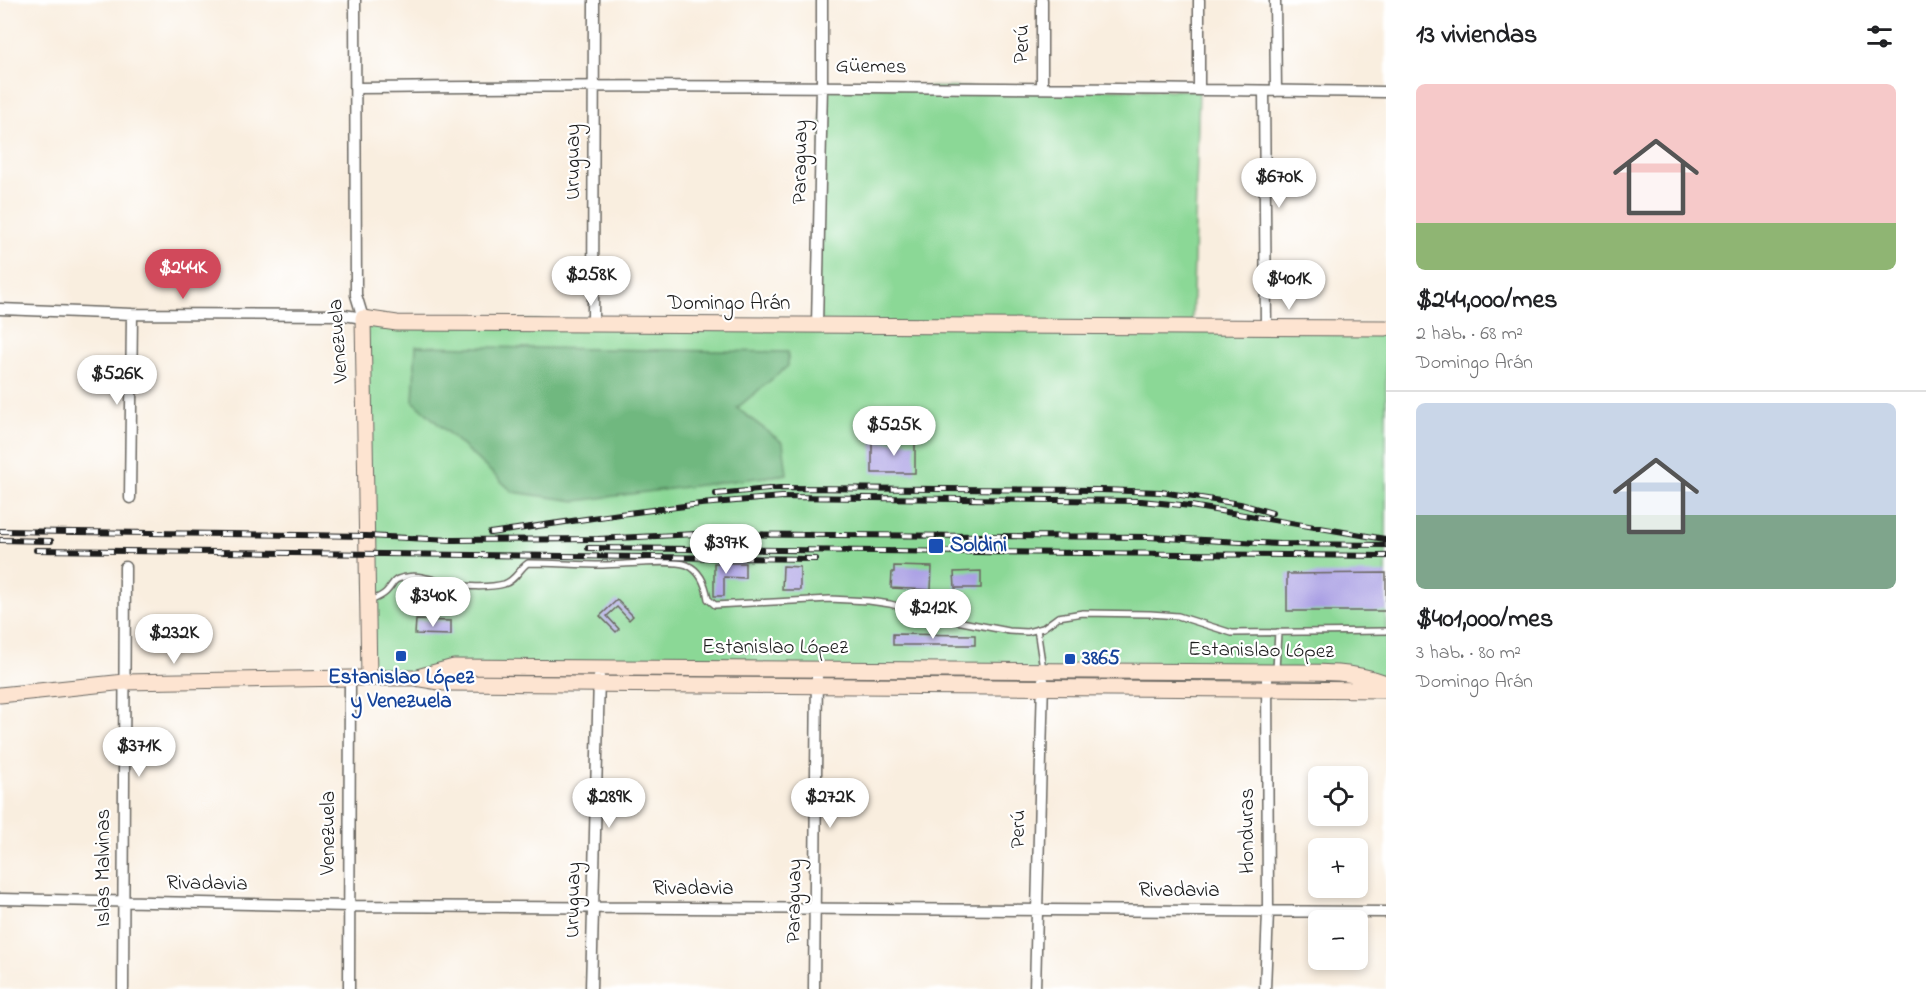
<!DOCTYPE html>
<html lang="es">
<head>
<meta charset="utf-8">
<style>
	body { margin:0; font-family:"Indie Flower",sans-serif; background:#f6f6f6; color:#202124; height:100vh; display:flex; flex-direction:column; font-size:22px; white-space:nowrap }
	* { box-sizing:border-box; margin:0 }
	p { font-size:20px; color:#757577 }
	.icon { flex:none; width:33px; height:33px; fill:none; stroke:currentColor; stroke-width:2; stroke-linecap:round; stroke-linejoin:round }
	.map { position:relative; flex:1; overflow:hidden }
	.panel { display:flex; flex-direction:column; background:#fff; width:540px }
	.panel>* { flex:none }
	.buttons { position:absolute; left:1308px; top:766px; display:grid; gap:12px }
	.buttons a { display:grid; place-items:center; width:60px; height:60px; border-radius:9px; background:#fff; box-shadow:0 3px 9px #0003; font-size:30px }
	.price { position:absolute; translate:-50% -51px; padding:0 14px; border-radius:21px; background:#fff; color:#222; font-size:20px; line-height:39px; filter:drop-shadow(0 2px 3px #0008) }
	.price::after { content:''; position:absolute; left:50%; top:36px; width:18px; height:14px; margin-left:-9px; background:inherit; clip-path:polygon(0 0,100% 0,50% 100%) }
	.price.active { background:#d1495b; color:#fff }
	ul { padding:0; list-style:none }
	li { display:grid; align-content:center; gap:12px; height:318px; padding:0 30px }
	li+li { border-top:2px solid #e0e0e0 }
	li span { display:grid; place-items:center; height:186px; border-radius:9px; color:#555 }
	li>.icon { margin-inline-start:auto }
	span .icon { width:108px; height:108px; fill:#fffc; stroke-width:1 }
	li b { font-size:26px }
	h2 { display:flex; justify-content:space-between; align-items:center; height:72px; padding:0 30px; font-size:26px }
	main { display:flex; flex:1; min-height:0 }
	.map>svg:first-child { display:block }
</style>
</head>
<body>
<main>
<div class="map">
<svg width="1386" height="989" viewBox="0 0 1386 989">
	<rect width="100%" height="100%" fill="#fff"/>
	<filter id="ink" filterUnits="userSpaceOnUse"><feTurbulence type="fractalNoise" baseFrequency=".0167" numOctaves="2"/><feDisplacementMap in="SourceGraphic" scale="12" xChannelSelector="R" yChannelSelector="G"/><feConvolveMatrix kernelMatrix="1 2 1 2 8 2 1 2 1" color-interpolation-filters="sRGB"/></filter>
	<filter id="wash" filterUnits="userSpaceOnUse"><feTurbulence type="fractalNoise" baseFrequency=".008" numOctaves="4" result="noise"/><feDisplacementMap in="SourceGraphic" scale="24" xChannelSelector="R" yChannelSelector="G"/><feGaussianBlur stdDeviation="1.35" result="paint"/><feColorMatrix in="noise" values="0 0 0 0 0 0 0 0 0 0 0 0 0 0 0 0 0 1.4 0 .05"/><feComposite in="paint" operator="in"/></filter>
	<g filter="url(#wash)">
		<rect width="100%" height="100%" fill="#f9eedf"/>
		<path fill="#8bd896" stroke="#547a59" stroke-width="1.5" d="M822,86L1199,90L1192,327L1386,328V683L1373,678L454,667L369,678L363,318L816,325Z"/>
		<path fill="#70b87f" stroke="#466a4e" stroke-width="1.5" d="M416,346L788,352V366L737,408L783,443L787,474L576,501L513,492L413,401Z"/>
		<g id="blocks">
			<path fill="#aaa0e4" d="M872,442H915V473H872Z
				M714,563H745V578L724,577V596H714Z
				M783,566L800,567V590H782Z
				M894,566L932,567L931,590L891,588L892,572H894Z
				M981,571V588H955L954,572Z
				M1386,573V611H1287V574Z
				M617,600L633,616L629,620L617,607L607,616L619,629L616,632L600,616Z
				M416,620L451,621V635L415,634Z
				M893,634L975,635V645H893Z"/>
		</g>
	</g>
	<g filter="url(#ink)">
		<use href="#blocks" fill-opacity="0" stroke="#696660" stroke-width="1.5"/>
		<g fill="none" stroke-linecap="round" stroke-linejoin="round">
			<defs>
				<path id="lane" d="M370,601C375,599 382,596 386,592C395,583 391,579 407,577C420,574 436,581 448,584C462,587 490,588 504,584C516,580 519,569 528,563C553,563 578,565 603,565C623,565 671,559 687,565C701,571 706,586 708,599L715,605L830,599L869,601L890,604L951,620L1009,631L1027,632L1043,628L1058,617L1083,613L1150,614L1178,616L1232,633L1386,631
					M1037,629L1043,669
					M1276,670L1278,632"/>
				<path id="street" d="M1042,0V88
					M1275,0L1276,91
					M355,88C699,84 1042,88 1386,92
					M1199,90V0
					M1264,91L1266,327
					M0,309L132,314L344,315L363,318L356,295L355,0
					M593,324L594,0
					M817,325L822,86V0
					M130,498L132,314
					M0,899L349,906L1386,912
					M123,989L125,567
					M349,989L350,678
					M591,989L599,677
					M814,989L817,669
					M1035,989L1043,680
					M1265,989L1268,912L1267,672"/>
				<path id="secondary" d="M421,676L454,667L1275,672C1313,672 1351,670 1386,683
					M369,678L363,318L397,323L1386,328
					M0,695L125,682L350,678H415L445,683L1386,690"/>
			</defs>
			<use href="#lane" stroke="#696660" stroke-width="8"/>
			<use href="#street" stroke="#696660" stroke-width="13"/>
			<use href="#secondary" stroke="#696660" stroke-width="17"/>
			<use href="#lane" stroke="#fff" stroke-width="5"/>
			<use href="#street" stroke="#fff" stroke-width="10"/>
			<use href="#secondary" stroke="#fde4d1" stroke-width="15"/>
			<defs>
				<path id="rail" d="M716,494L780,488L1101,490L1161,492L1240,504L1272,513
					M0,531L366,536L452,540L598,539L696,534L1148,537L1279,544L1386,545
					M490,533L620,514L701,504L782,497L1141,501L1191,506L1385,539
					M0,540L51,541
					M588,548L1386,556
					M36,550L816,559"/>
			</defs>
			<use href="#rail" stroke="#1c1c1c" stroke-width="6"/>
			<use href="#rail" stroke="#fff" stroke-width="4" stroke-dasharray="11" stroke-linecap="butt"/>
		</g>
	</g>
	<g fill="#1a4fb4" stroke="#fff" stroke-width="2">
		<rect x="928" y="538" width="16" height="16" rx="3"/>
		<rect x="395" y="650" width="12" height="12" rx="3"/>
		<rect x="1064" y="653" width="12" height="12" rx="3"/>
	</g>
	<g text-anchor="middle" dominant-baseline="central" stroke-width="4.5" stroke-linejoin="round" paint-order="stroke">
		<g font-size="21" fill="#1c1c1c" stroke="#fff">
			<text transform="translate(1023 44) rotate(-90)">Perú</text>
			<text transform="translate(871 67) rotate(1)">Güemes</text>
			<text transform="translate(574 162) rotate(-90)">Uruguay</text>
			<text transform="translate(801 162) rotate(-89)">Paraguay</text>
			<text x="729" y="304">Domingo Arán</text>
			<text transform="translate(339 341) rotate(-94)">Venezuela</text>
			<text x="775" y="648">Estanislao López</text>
			<text transform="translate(1261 651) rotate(1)">Estanislao López</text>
			<text transform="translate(1019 829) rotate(-89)">Perú</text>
			<text transform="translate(1248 831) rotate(-90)">Honduras</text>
			<text transform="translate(329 833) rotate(-90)">Venezuela</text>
			<text transform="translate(104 868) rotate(-90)">Islas Malvinas</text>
			<text transform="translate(207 884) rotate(1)">Rivadavia</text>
			<text x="693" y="889">Rivadavia</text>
			<text x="1179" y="891">Rivadavia</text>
			<text transform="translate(574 900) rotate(-89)">Uruguay</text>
			<text transform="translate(795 901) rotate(-89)">Paraguay</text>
		</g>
		<g font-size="21" font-weight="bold" fill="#164399" stroke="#fff" text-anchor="start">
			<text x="950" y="546">Soldini</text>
			<text x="1082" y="659">3865</text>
			<text x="401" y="678" text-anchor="middle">Estanislao López<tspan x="401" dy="24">y Venezuela</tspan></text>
		</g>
	</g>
</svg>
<div class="buttons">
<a><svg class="icon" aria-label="locate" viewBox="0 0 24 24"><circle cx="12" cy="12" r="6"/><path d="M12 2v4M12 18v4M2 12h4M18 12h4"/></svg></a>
<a>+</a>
<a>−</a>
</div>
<b class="price" style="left:1279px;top:209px">$670K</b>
<b class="price active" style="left:183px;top:300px">$244K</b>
<b class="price" style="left:591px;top:307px">$258K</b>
<b class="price" style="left:1289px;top:311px">$401K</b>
<b class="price" style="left:117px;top:406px">$526K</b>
<b class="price" style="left:894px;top:457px">$525K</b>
<b class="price" style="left:726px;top:575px">$397K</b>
<b class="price" style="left:433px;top:628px">$340K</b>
<b class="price" style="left:933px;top:640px">$212K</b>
<b class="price" style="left:174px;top:665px">$232K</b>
<b class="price" style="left:139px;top:778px">$371K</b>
<b class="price" style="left:609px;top:829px">$289K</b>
<b class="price" style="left:830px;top:829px">$272K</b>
</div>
<section class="panel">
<h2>13 viviendas<svg class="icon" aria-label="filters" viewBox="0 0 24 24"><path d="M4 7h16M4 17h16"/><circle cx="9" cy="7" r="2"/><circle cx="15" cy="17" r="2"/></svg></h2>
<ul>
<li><span style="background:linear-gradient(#f6c9c9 75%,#8fb573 0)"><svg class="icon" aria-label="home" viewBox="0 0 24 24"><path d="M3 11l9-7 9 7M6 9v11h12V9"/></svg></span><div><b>$244,000/mes</b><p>2 hab. · 68 m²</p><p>Domingo Arán</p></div></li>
<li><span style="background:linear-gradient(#c9d6e8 60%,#7fa58c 0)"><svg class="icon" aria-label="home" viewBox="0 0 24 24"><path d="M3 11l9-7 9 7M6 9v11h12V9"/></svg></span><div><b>$401,000/mes</b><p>3 hab. · 80 m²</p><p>Domingo Arán</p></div></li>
</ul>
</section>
</main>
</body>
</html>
